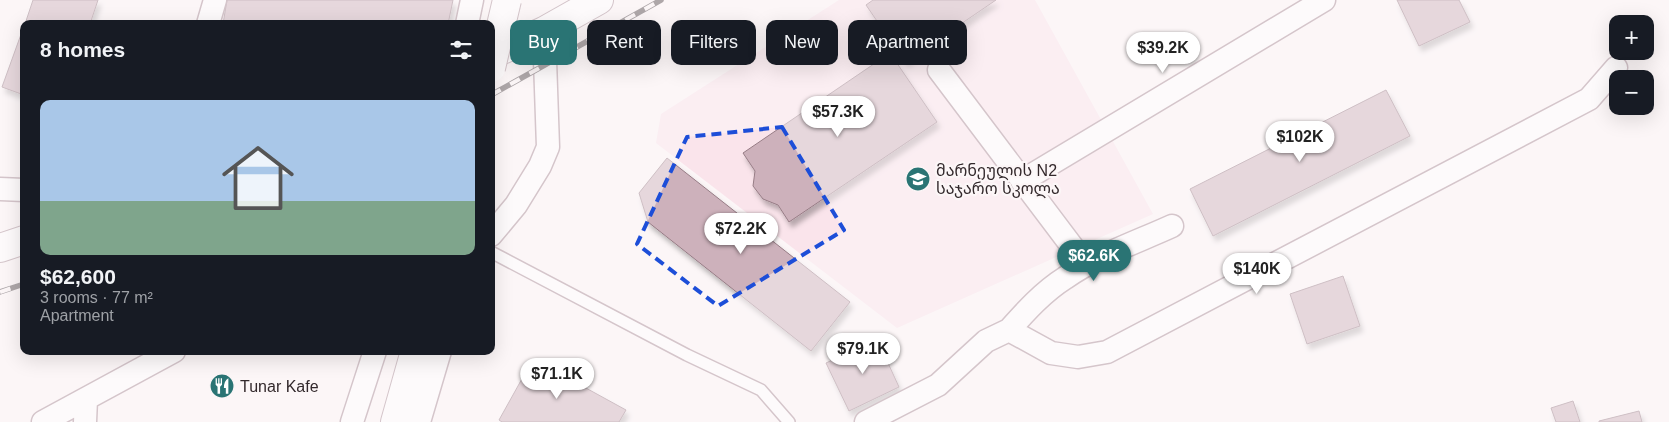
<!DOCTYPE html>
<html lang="en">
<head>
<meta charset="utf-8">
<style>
	body { margin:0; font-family:Arial,"Noto Sans Georgian",sans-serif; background:#242831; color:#f1f3f6; height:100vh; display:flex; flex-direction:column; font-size:19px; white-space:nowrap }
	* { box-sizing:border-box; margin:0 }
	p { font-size:16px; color:#9ea1a6 }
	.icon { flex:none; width:28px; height:28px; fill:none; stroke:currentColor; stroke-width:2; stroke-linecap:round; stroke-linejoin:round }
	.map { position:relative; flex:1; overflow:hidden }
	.panel { position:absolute; left:20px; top:20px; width:475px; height:335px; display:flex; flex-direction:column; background:#171b24; border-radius:10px; box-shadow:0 5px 20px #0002 }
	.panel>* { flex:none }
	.banner { position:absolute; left:510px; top:20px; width:475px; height:45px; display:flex; gap:10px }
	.fabs { position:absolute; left:1609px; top:15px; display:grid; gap:10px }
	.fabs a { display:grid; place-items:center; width:45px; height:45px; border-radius:10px; background:#171b24; box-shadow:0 5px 20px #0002; font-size:25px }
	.price { position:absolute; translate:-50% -42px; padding:0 11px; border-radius:18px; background:#fff; color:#222; font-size:16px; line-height:32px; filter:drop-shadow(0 1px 2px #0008) }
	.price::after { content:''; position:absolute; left:50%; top:30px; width:15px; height:11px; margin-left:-8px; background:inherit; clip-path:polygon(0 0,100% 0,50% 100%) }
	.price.current { background:#2a7474; color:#fff }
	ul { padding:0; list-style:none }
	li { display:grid; align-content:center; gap:10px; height:265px; padding:0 20px }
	li span { display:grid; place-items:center; height:155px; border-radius:10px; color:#555 }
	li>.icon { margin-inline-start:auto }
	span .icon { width:90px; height:90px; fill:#fffc; stroke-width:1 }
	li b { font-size:21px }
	h2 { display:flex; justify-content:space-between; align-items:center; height:60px; padding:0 20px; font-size:21px }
	.chip { padding:0 18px; border-radius:10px; background:#171b24; box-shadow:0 5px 20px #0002; font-size:18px; line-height:45px }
	.chip.current { background:#2a7474; color:#fff }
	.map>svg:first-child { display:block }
</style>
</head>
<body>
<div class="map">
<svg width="1669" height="422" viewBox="0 0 1669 422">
	<defs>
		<filter id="shadow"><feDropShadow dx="3" dy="5.5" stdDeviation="2.5" flood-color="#0004"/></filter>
	</defs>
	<rect width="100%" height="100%" fill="#fcf6f7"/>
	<path fill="#fae4eb" d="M839,0H1035L1153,214L897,328L656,143L661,114Z"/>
	<path fill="#cdb1bb" stroke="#977d86" filter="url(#shadow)" d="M33,0H98L90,24H25Z
		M227,0H453L448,24H223Z
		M873,0H996L905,62L866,5Z
		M1397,0H1459L1470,22L1419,46Z
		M24,26V95L2,87Z
		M890,53L937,122L789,222L778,205L763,199L753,186L755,171L743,153Z
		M1386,90L1410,136L1213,236L1190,189Z
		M667,158L850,302L811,351L648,222L639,193Z
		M1343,276L1360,326L1307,344L1290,294Z
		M877,339L899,387L849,411L826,363Z
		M533,359L626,410L619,422H502L499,420Z
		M1573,401L1580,422H1556L1551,408Z
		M1639,411L1642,422H1599V421Z"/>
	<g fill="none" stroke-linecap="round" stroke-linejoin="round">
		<defs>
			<path id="lane" d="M491,252L687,355L761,390L789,422"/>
			<path id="street" d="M208,24L215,0
				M467,24L472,0
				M939,70L1086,265
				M1022,181L1324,0
				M0,189L24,190
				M491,235L516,205L540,166L548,147L544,31
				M1009,330C1026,311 1043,292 1065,278C1096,256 1137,242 1172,226
				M43,422L174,351
				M85,422L86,399
				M352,422L375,351
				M419,422L440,351
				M866,422L938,385L986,341L1009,330L1051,353L1078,357L1107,352L1589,99L1616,68"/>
			<path id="secondary" d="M491,55L544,31L599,0
				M0,248L24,240
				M395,422L415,351"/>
		</defs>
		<use href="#lane" stroke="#a68b94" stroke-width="14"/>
		<use href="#street" stroke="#a68b94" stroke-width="25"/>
		<use href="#secondary" stroke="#a68b94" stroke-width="30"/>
		<use href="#lane" stroke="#fff" stroke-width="11"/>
		<use href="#street" stroke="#fff" stroke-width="22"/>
		<use href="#secondary" stroke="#fff" stroke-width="28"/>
		<defs>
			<path id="rail" d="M491,95L661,0
				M0,292L24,284"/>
		</defs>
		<use href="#rail" stroke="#51474a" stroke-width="5.5"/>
		<use href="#rail" stroke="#fcf6f7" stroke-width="4" stroke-dasharray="11" stroke-linecap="butt"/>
		<defs>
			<path id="secondary-bridge" d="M491,68L507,0"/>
		</defs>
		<use href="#secondary-bridge" stroke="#a68b94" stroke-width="30" stroke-linecap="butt"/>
		<use href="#secondary-bridge" stroke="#fff" stroke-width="28"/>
	</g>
	<path d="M0 0H1669V422H0ZM782,127L844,230L718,306L637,244L687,137Z" fill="#fcf6f7" fill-opacity=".55" fill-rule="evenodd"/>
	<path fill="none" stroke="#1d4ed8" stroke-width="4" stroke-dasharray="10 6" stroke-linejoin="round" d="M782,127L844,230L718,306L637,244L687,137Z"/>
	<defs>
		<symbol id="school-disc" viewBox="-11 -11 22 22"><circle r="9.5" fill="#2a7474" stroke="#fcf6f7"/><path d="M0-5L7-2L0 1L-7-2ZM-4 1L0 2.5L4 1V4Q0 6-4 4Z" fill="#fff"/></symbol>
		<symbol id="restaurant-disc" viewBox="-11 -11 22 22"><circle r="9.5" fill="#2a7474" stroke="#fcf6f7"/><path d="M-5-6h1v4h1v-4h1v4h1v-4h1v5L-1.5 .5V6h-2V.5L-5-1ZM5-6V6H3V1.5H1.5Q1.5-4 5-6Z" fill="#fff"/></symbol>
	</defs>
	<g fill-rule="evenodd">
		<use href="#school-disc" x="904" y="165" width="28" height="28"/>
		<use href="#restaurant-disc" x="208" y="372" width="28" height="28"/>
	</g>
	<g text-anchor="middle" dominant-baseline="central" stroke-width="4.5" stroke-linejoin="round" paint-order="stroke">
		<g font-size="16" fill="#33292c" stroke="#fcf6f7" text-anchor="start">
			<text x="936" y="170">მარნეულის N2<tspan x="936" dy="18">საჯარო სკოლა</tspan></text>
			<text x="240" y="386">Tunar Kafe</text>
		</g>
	</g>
</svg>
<div class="fabs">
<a>+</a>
<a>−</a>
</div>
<b class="price" style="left:1163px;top:74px">$39.2K</b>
<b class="price" style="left:838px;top:138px">$57.3K</b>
<b class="price" style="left:1300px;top:163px">$102K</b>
<b class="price" style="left:741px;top:255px">$72.2K</b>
<b class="price current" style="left:1094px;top:282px">$62.6K</b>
<b class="price" style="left:1257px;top:295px">$140K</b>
<b class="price" style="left:863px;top:375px">$79.1K</b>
<b class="price" style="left:557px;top:400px">$71.1K</b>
<div class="banner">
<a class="chip current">Buy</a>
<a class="chip">Rent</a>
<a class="chip">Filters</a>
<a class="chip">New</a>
<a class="chip">Apartment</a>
</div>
<section class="panel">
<h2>8 homes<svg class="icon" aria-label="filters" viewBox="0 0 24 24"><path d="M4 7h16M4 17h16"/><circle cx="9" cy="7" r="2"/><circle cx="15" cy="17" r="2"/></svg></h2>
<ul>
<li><span style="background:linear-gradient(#a9c7e8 65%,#7fa58c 0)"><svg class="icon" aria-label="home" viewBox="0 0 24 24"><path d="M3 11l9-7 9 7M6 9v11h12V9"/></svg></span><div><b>$62,600</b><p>3 rooms · 77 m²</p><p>Apartment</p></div></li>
</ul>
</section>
</div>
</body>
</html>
